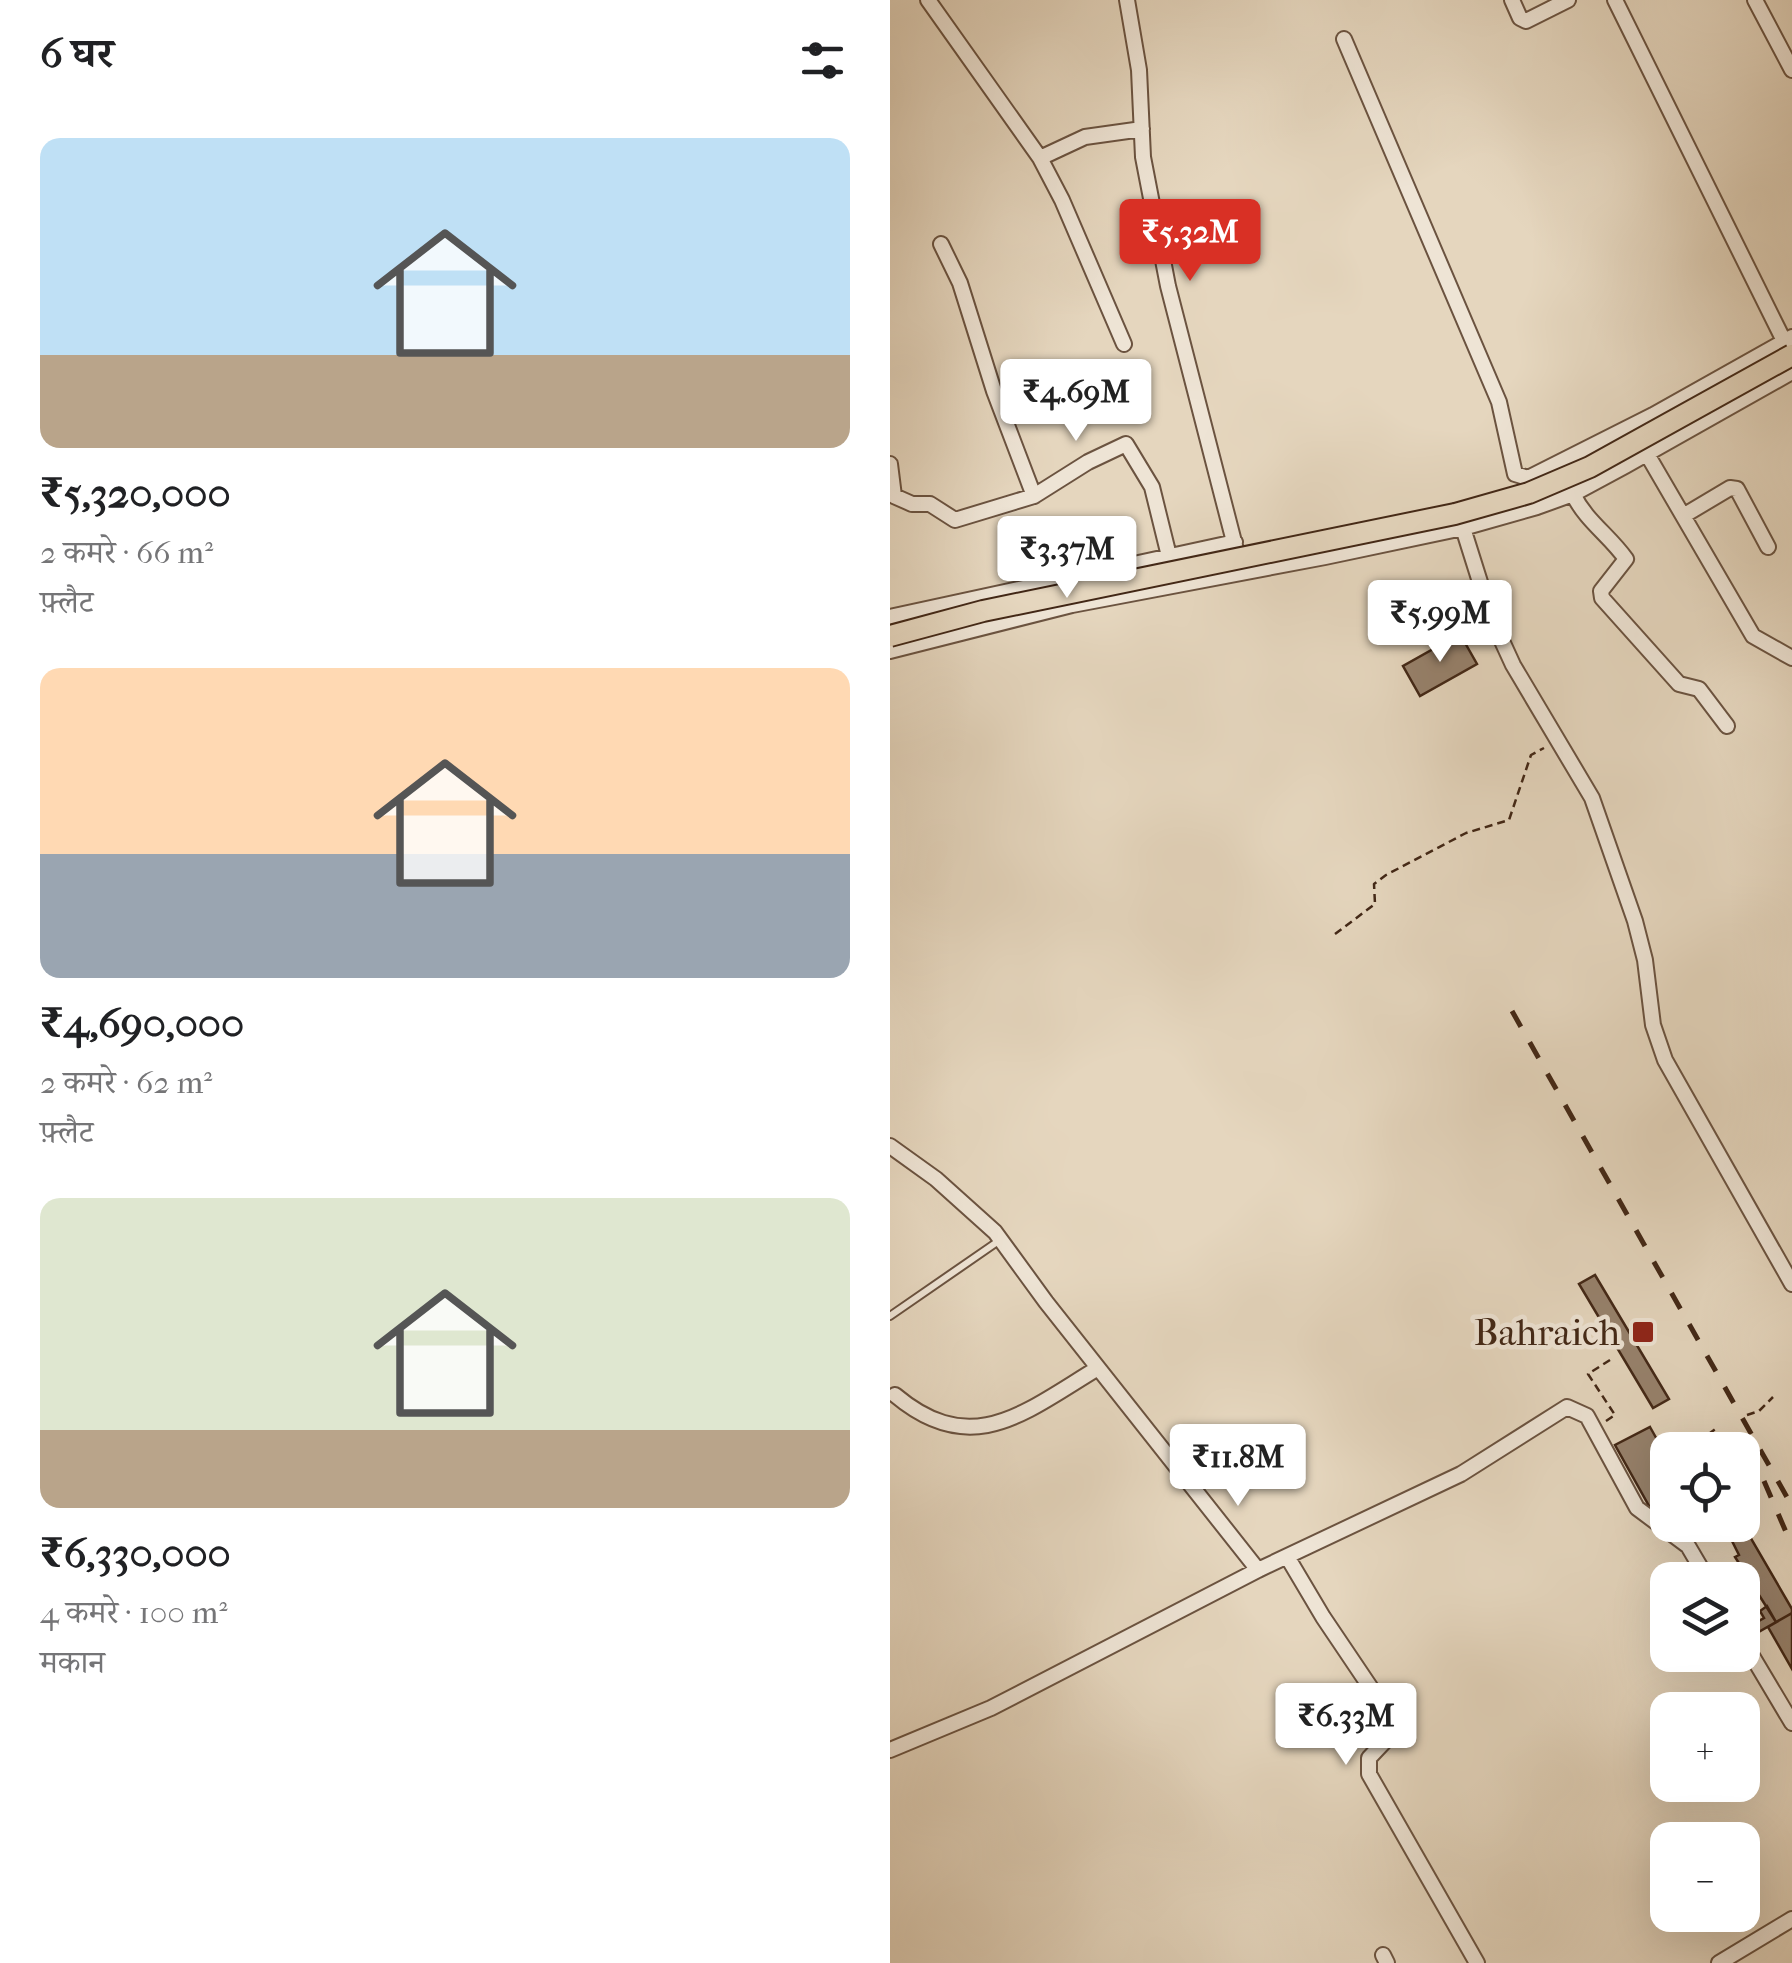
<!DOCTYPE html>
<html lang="hi">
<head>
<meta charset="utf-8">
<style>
	body { margin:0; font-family:"IM FELL French Canon","Noto Serif Devanagari",serif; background:#f6f6f6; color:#202124; height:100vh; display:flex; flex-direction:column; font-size:38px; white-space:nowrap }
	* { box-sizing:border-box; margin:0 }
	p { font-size:32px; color:#757577 }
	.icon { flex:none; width:55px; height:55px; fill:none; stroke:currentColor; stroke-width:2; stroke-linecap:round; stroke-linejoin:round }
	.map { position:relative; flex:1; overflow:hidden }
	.drawer { display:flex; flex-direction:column; background:#fff; width:890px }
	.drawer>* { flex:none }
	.controls { position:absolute; left:760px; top:1432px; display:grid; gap:20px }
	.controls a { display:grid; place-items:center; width:110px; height:110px; border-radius:20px; background:#fff; box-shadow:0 10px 40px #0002; font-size:50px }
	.price { position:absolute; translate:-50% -85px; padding:0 22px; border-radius:10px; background:#fff; color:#222; font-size:32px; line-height:65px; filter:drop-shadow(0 2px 5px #0008) }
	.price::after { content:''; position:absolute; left:50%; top:60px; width:30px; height:22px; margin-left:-15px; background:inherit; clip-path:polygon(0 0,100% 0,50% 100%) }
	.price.on { background:#d93025; color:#fff }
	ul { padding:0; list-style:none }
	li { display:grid; align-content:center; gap:20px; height:530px; padding:0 40px }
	li span { display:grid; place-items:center; height:310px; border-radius:20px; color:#555 }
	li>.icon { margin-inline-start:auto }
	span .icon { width:180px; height:180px; fill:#fffc; stroke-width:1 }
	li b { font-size:42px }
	h2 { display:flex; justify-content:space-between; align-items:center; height:120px; padding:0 40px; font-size:42px }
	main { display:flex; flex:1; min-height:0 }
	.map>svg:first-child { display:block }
</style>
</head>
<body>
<main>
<section class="drawer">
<h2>6 घर<svg class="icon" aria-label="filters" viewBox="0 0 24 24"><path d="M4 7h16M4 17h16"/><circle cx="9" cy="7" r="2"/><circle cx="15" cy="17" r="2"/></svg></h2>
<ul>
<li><span style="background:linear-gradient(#bfe0f5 70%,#b9a48a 0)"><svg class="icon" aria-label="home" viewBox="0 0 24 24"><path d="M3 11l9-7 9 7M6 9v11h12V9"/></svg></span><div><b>₹5,320,000</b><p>2 कमरे · 66 m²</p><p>फ़्लैट</p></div></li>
<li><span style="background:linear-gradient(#ffd9b3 60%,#9aa5b1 0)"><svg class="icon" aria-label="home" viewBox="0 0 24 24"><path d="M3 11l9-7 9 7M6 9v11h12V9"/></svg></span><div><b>₹4,690,000</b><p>2 कमरे · 62 m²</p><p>फ़्लैट</p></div></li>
<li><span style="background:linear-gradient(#dfe7d0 75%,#b9a48a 0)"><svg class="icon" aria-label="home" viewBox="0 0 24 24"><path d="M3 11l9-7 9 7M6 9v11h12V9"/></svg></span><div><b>₹6,330,000</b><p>4 कमरे · 100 m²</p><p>मकान</p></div></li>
</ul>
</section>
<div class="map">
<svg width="902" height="1963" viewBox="0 0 902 1963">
	<rect width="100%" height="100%" fill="#e5d6be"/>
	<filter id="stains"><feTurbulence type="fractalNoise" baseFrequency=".002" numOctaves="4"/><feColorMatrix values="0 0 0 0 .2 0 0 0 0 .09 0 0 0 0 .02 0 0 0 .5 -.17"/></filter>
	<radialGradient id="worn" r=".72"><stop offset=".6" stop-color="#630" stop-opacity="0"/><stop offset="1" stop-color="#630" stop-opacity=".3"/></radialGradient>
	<path fill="#97826d" stroke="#422716" stroke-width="2.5" d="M570,634L587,664L530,696L513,666Z
		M705,1275L779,1399L763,1408L689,1284Z
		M760,1427L778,1459V1505L763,1513L725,1445Z
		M852,1523L902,1609V1613L886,1622L845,1557L849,1555L834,1525Z
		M877,1606L886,1622L865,1634L860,1626L874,1618L870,1611Z
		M902,1613V1669L878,1627Z"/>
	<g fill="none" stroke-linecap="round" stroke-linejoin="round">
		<defs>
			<path id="lane" d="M0,1316L110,1240"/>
			<path id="street" d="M38,0L150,158L172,200L234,344
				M237,0L249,70L253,157L278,286L350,565
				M622,0L630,18L636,21L678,0
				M725,0L894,341
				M865,0L902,70
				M454,39L609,402L625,474L638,478L763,415L902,337
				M150,158L195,137L252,129
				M51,244L70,283L104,391L144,496
				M757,454L863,636L902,658
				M0,464L4,496L22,504H40L65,520L144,496L198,462L236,444L262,487L279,556
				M683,494C696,521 719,535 736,559L711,591L712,598L789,684L809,689L837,726
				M793,516L840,488L847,489L878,547
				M573,528L601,617L623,665L702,798L745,921L755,960L763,1025L775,1060L902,1284
				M0,617L345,542
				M0,651L182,605L435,557L573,528L647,507L683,494L735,466L902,372
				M0,1146L46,1179L105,1232L156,1302L368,1570L101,1708L0,1750
				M5,1395C82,1460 135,1412 208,1368
				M398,1558L433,1617L497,1712L499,1731L496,1740L479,1758V1774L587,1963
				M368,1570L571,1474L677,1407L697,1416L747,1508L798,1546L818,1580
				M852,1639L902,1723
				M493,1955L497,1963
				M829,1963L902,1919"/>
		</defs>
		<use href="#lane" stroke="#6b5340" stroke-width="10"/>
		<use href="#street" stroke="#6b5340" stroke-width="18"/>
		<path stroke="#422716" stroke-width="2.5" stroke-dasharray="8 5" stroke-linecap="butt" d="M445,934L485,904L484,884L496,875L576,833L619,820L641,755L654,748
			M857,1415L869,1411L883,1397
			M716,1421L725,1415L698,1374L720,1360
			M794,1441L812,1439L828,1427"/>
		<use href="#lane" stroke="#eee4d5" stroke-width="6"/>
		<use href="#street" stroke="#eee4d5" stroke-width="14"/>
		<path stroke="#422716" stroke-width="5" stroke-dasharray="18 18" stroke-linecap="butt" d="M622,1011L902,1506
			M874,1481L902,1546"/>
		<defs>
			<path id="primary-bridge" d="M0,636L93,611L565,514L639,493L700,467L902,355"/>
		</defs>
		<use href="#primary-bridge" stroke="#422716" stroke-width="24" stroke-linecap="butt"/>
		<use href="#primary-bridge" stroke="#e5d6be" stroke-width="20"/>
	</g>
	<rect fill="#8f2418" stroke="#eee4d5" stroke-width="4" x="741" y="1320" width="24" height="24" rx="5"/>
	<g text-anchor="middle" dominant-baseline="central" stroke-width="9" stroke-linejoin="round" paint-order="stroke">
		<g font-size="38" fill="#422716" stroke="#eee4d5" text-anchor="end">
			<text x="730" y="1332">Bahraich</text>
		</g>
	</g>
	<rect width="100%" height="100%" filter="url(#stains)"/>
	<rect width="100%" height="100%" fill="url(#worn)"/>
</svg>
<div class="controls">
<a><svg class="icon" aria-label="locate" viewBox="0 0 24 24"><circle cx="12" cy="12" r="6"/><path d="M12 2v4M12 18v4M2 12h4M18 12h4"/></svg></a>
<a><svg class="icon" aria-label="layers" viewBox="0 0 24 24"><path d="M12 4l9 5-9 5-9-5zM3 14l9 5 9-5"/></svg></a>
<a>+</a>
<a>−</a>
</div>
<b class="price on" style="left:300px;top:284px">₹5.32M</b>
<b class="price" style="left:186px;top:444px">₹4.69M</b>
<b class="price" style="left:177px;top:601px">₹3.37M</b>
<b class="price" style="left:550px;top:665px">₹5.99M</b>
<b class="price" style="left:348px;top:1509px">₹11.8M</b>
<b class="price" style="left:456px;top:1768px">₹6.33M</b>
</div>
</main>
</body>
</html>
